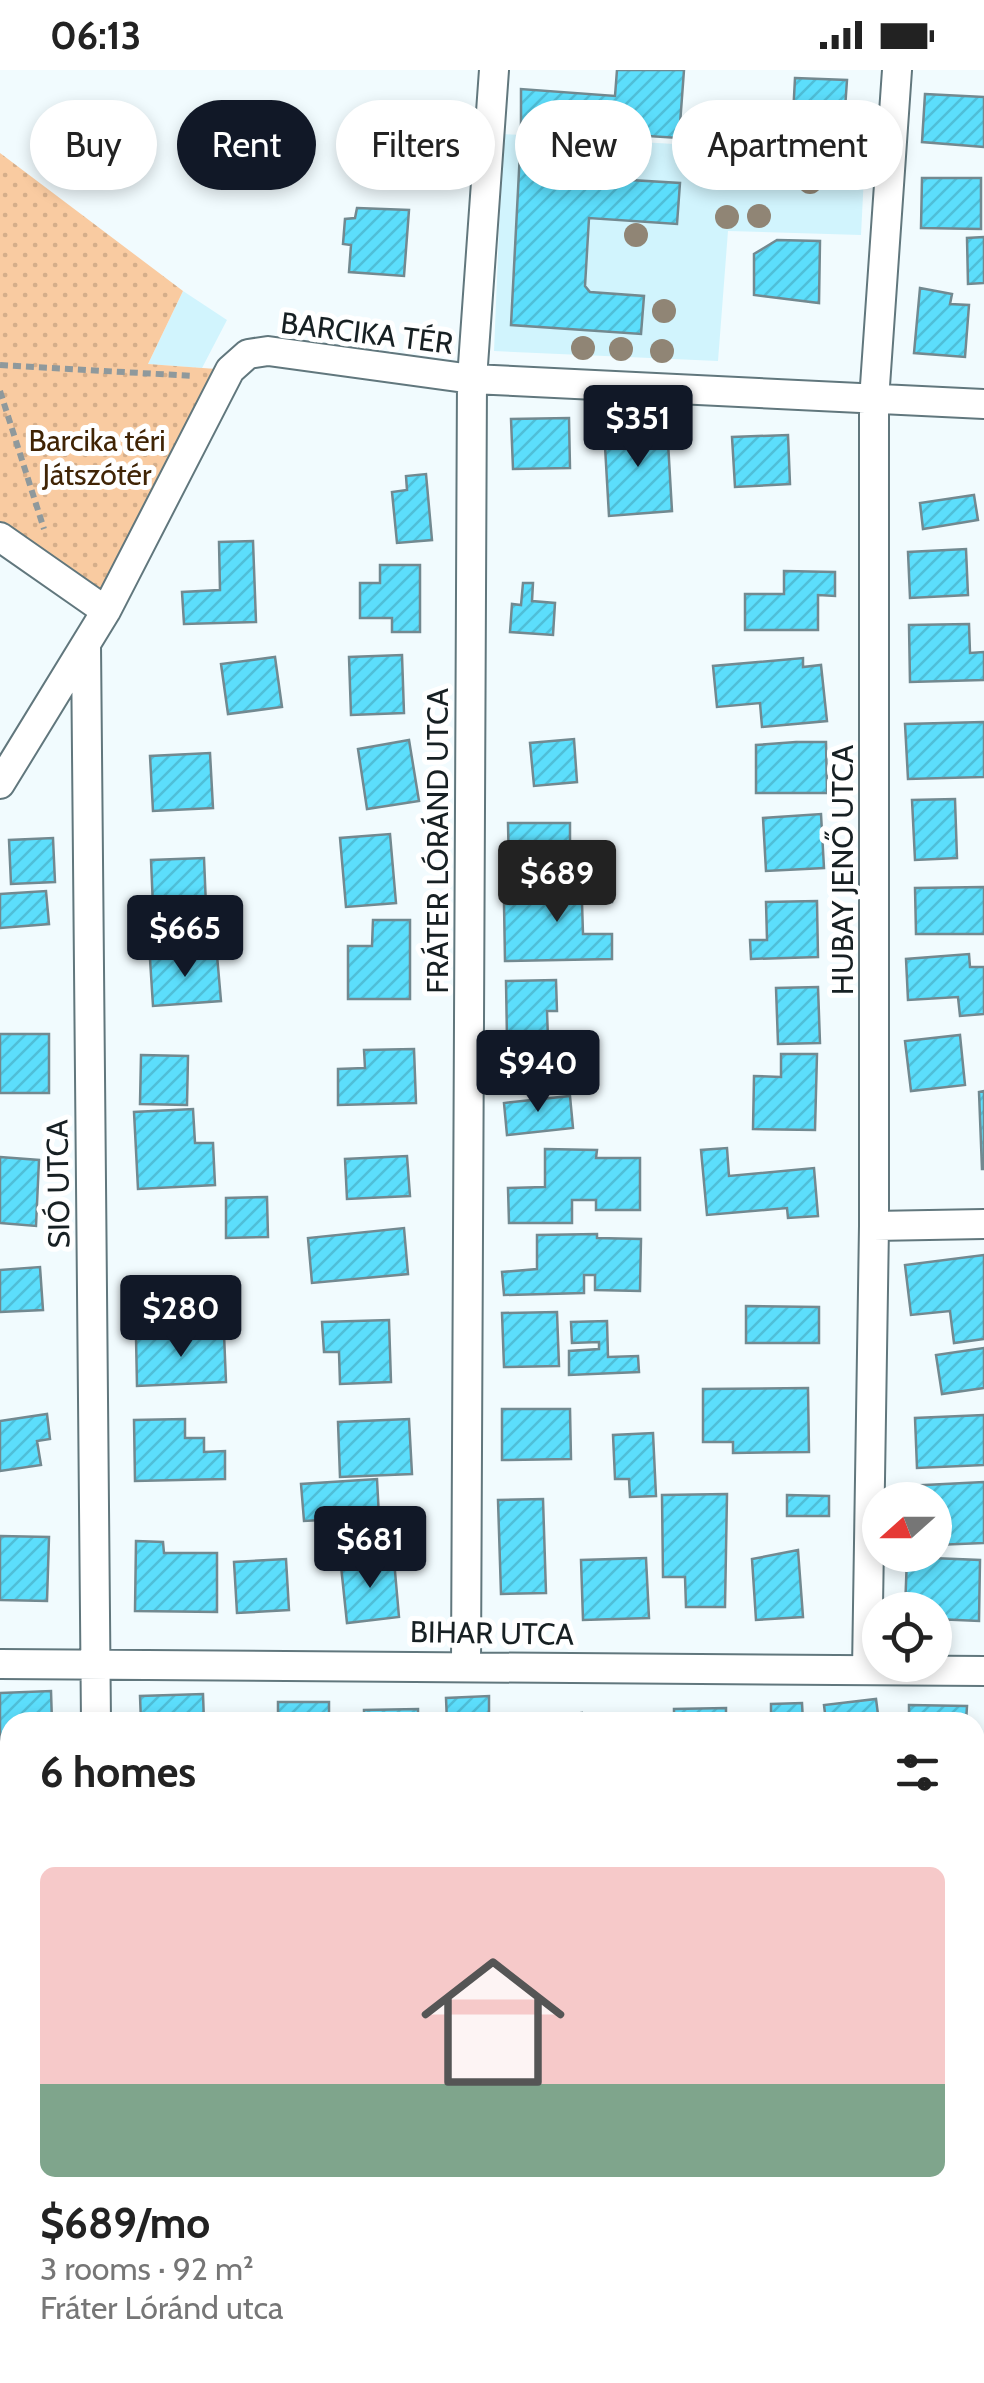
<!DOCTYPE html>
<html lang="en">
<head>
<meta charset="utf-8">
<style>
	body { margin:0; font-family:Cabin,sans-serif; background:#f6f6f6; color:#222; height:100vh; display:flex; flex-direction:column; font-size:38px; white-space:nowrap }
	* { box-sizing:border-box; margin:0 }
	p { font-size:32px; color:#767676 }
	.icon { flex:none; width:55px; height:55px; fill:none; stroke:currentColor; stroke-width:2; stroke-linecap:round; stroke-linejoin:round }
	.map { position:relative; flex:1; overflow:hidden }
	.details { position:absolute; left:0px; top:1642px; width:985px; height:672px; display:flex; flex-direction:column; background:#fff; border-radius:30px 30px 0 0; box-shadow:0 5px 15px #0003 }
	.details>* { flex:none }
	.guide { position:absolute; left:30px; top:30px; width:925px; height:90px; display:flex; gap:20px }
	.needle { width:65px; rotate:249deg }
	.tools { position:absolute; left:862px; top:1412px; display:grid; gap:20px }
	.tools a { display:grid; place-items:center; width:90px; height:90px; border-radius:50%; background:#fff; box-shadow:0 5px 15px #0003; font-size:50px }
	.price { position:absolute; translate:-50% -85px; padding:0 22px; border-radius:10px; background:#111827; color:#fff; font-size:32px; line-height:65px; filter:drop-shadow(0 2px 5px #0008) }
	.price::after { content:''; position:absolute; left:50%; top:60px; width:30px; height:22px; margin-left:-15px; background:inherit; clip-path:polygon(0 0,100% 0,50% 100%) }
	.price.selected { background:#222; color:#fff }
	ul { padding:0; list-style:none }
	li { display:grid; align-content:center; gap:20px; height:530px; padding:0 40px }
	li+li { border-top:2px solid #e0e0e0 }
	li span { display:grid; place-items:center; height:310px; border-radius:15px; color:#555 }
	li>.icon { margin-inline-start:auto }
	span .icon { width:180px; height:180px; fill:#fffc; stroke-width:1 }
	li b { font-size:42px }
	h2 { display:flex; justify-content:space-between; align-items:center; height:120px; padding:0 40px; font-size:42px }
	.tag { padding:0 35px; border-radius:45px; background:#fff; box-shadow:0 5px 15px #0003; font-size:35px; line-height:90px }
	.tag.selected { background:#111827; color:#fff }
	.status { display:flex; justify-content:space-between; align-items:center; height:70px; padding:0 50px; background:#fff; direction:ltr }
	.status svg { height:28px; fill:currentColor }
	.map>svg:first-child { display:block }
</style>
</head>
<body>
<div class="status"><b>06:13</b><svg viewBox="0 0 49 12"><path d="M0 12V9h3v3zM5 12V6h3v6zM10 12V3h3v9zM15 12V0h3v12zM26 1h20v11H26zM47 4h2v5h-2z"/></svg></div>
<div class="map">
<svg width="984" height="2313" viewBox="0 0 984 2313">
	<defs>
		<pattern id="park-dots" width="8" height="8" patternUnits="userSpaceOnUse" patternTransform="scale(2.5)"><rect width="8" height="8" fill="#f9cba1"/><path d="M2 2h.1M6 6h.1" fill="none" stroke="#d5ae8a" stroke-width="1.8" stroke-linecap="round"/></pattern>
		<pattern id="building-hatch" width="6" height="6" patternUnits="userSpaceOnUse" patternTransform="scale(2.5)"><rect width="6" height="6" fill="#5cdefc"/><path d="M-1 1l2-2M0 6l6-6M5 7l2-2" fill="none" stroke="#4fbed8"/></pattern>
	</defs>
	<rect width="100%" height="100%" fill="#f1fbfe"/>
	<path fill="#d1f4fd" d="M503,64L865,85L861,165L728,161L718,291L494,281Z
		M183,221L227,250L202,298L148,294Z"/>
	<path fill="url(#park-dots)" d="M0,83L183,221L148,294L230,300L106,541L0,467Z"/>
	<path fill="url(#building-hatch)" stroke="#728990" stroke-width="2.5" d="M617,0H684L679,68L521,58V19L615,26Z
		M795,8L847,10L843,68L792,65Z
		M925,24L984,27V77L922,72Z
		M520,82L564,84L563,106L680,113L677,154L589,148L585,216L590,222L644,226L641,264L511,255Z
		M922,108H981V159L921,158Z
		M357,138L409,140L404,206L349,202L351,175L343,174L345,149L355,148Z
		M984,167V213L968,214L967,168Z
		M777,170L820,171L819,233L754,225V184Z
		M920,218L952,224L950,234L969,235L965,287L914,283Z
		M569,348L570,398L513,399L511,349Z
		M667,355L672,441L609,446L604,359Z
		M788,365L790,414L735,417L732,367Z
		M426,404L432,470L397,473L392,422L407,420L406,406Z
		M974,425L978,450L923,459L920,433Z
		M253,471L256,552L184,554L182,522L220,520L219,472Z
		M966,479L968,525L910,528L908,482Z
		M380,495H420V562H392V548H360V513H380Z
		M784,501L835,502V526L818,525V560H745V524H784Z
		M523,513H533L532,531L555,533L553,565L510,562L512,534L521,535Z
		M969,554L970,583L984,582V610L910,612L909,555Z
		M402,585L404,643L351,645L349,587Z
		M275,587L282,637L228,644L221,594Z
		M803,588V597L821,595L827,651L762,657L760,633L717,637L713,596Z
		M984,652V707L908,709L905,654Z
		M574,669L577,712L534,716L530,673Z
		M409,670L419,731L367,739L358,679Z
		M796,672H826L827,723H756V675Z
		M210,683L213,738L153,741L150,686Z
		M955,729L957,788L915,790L912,730Z
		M821,744L824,798L766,801L763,748Z
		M508,753H570V802H509Z
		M390,764L396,833L346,837L340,768Z
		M53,768L55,812L11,814L9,770Z
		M204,788L206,836L153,837L151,790Z
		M612,811V832L582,833L583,864H612V889L505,891L504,834L544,833V812Z
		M984,817V864H916L915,818Z
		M46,821L49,854L0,858V824Z
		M817,831L818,887L751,889L750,870H767L766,832Z
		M373,850H410V929H348V876H372Z
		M969,884L970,897H984V944L960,946L958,927L908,930L906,889Z
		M217,885L221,931L153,936L150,889Z
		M556,910L557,941H547L548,969L507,970L506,911Z
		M818,917L820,973L778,974L776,918Z
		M0,964H49V1023H0Z
		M960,965L965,1015L911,1021L905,971Z
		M414,979L416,1033L338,1035V999L365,998L364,980Z
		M781,984H817L815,1060L753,1059L754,1006L781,1007Z
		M141,985L188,986L187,1035L140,1034Z
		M984,1021V1099H982L979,1022Z
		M570,1026L573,1058L507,1065L504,1033Z
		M193,1039L195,1073H213L215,1115L138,1119L134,1042Z
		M727,1078L729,1106L814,1098L818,1146L788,1148L787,1138L707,1145L701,1080Z
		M545,1079L597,1080L596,1088H640V1140H596V1130H572V1153H509L508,1118L545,1117Z
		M407,1086L410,1126L347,1129L345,1089Z
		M0,1087L39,1090L36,1156L0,1153Z
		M267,1127L268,1167L226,1168V1128Z
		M404,1158L408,1204L312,1213L308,1168Z
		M597,1164V1168L641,1169L640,1221L595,1220V1205H584V1223L504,1225L502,1202L537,1199V1165Z
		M984,1185V1269L954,1273L950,1241L911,1245L905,1195Z
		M40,1197L43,1240L0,1242V1200Z
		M746,1236L819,1237V1273H746Z
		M557,1242L559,1296L504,1297L502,1243Z
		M389,1250L391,1312L340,1314L339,1282H324L322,1252Z
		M607,1251L608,1287L638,1286L639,1302L569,1305V1281L599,1279V1272L572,1273L571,1252Z
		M224,1264L226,1312L137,1316L136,1267Z
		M984,1278V1318L942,1324L936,1285Z
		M808,1318L809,1382L733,1383V1372H703V1319Z
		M502,1339H570L571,1389L502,1390Z
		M47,1344L50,1369L37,1371L41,1395L0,1401V1351Z
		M984,1345V1395L917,1398L915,1348Z
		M185,1349V1368H204V1382L225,1381V1409L135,1411L134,1350Z
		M409,1349L412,1404L340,1407L338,1352Z
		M653,1363L656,1426L630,1427L629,1409H615L613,1365Z
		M377,1409L379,1447L304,1451L301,1414Z
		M984,1412V1473L935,1475V1430H907L906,1416Z
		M727,1424L725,1537H686L685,1507H663L662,1425Z
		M787,1425L829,1426V1446H787Z
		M543,1429L546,1523L501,1524L498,1430Z
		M0,1466L49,1467L47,1531L0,1530Z
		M136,1471L163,1472L164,1483H217V1542L135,1541Z
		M798,1480L803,1547L756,1550L752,1489Z
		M907,1487L980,1490L979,1551L935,1549V1540H905Z
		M646,1488L649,1548L583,1550L581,1490Z
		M286,1489L289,1540L237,1543L234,1492Z
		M394,1490L399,1547L347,1553L341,1496Z
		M51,1621L52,1652H10V1684H0V1623Z
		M203,1624L204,1652H141L140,1626Z
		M489,1626V1652H447L446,1628Z
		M876,1629L879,1652H826L824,1635Z
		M278,1632H329V1652H278Z
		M802,1633L803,1652H752L771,1650V1634Z
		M909,1635L967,1636L966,1652H909Z
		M726,1638V1652H674V1639Z
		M418,1639V1652H364V1640Z
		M582,1643L584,1652H539L538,1649Z
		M10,1726V1785H0V1727Z
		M0,1808H10V1875H0Z
		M981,1901L984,1902V1940L975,1936Z
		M10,1918V1968L0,1969V1919Z
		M975,2079L984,2083V2162L976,2181Z
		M10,2089V2130H0V2090Z
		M0,2191H10V2298H0Z
		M181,2305H239V2313H182Z
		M429,2305H468V2313H429Z
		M663,2305H696V2313H663Z"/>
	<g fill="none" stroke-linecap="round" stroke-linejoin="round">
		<defs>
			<path id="minor" d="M0,467L106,541
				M86,575L96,1652
				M0,714L106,541L230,300L248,284L268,281L472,309L984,334
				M874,1156L984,1154
				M0,1594L984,1601
				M466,1594L472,309L494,0
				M867,1600L874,1156V330L897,0
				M0,2031H10
				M975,2036H984
				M94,2313V2305"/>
		</defs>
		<use href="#minor" stroke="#61777d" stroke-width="32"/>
		<path stroke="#8f999c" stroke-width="6" stroke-dasharray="8 5" stroke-linecap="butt" d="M0,295L193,306
			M0,321L44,459"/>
		<use href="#minor" stroke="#fff" stroke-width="28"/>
	</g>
	<g fill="#908575">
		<circle cx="810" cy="112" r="12"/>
		<circle cx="759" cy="146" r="12"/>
		<circle cx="727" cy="147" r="12"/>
		<circle cx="636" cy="165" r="12"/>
		<circle cx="664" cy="241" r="12"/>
		<circle cx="583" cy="278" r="12"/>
		<circle cx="621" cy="279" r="12"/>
		<circle cx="662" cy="281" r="12"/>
	</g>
	<g text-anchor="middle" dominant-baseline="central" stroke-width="10" stroke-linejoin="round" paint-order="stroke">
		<g font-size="30" fill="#172023" stroke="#fff">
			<text transform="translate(367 263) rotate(7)">BARCIKA TÉR</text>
			<text transform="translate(437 771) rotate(-90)">FRÁTER LÓRÁND UTCA</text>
			<text transform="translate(842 800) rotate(-90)">HUBAY JENŐ UTCA</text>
			<text transform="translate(58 1114) rotate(-91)">SIÓ UTCA</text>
			<text transform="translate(492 1563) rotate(1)">BIHAR UTCA</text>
		</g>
		<g font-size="30" fill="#402405" stroke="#fff">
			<text x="97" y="370">Barcika téri<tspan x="97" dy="34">Játszótér</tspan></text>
		</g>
	</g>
</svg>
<div class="tools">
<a><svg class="needle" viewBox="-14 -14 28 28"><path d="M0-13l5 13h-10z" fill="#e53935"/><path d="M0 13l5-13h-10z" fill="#767676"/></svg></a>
<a><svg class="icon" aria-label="locate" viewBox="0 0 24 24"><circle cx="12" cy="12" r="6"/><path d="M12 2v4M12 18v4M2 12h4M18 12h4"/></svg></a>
</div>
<b class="price" style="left:638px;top:400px">$351</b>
<b class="price selected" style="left:557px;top:855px">$689</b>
<b class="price" style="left:185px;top:910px">$665</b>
<b class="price" style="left:538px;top:1045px">$940</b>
<b class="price" style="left:181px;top:1290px">$280</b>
<b class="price" style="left:370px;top:1521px">$681</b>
<div class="guide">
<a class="tag">Buy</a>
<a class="tag selected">Rent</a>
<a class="tag">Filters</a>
<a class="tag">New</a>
<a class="tag">Apartment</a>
</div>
<section class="details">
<h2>6 homes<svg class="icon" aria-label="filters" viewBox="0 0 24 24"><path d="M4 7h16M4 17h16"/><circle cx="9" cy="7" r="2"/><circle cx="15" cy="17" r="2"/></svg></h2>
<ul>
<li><span style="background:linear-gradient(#f6c9c9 70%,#7fa58c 0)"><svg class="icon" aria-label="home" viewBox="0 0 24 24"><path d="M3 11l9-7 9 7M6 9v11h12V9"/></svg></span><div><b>$689/mo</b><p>3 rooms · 92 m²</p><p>Fráter Lóránd utca</p></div></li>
</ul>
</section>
</div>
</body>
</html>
